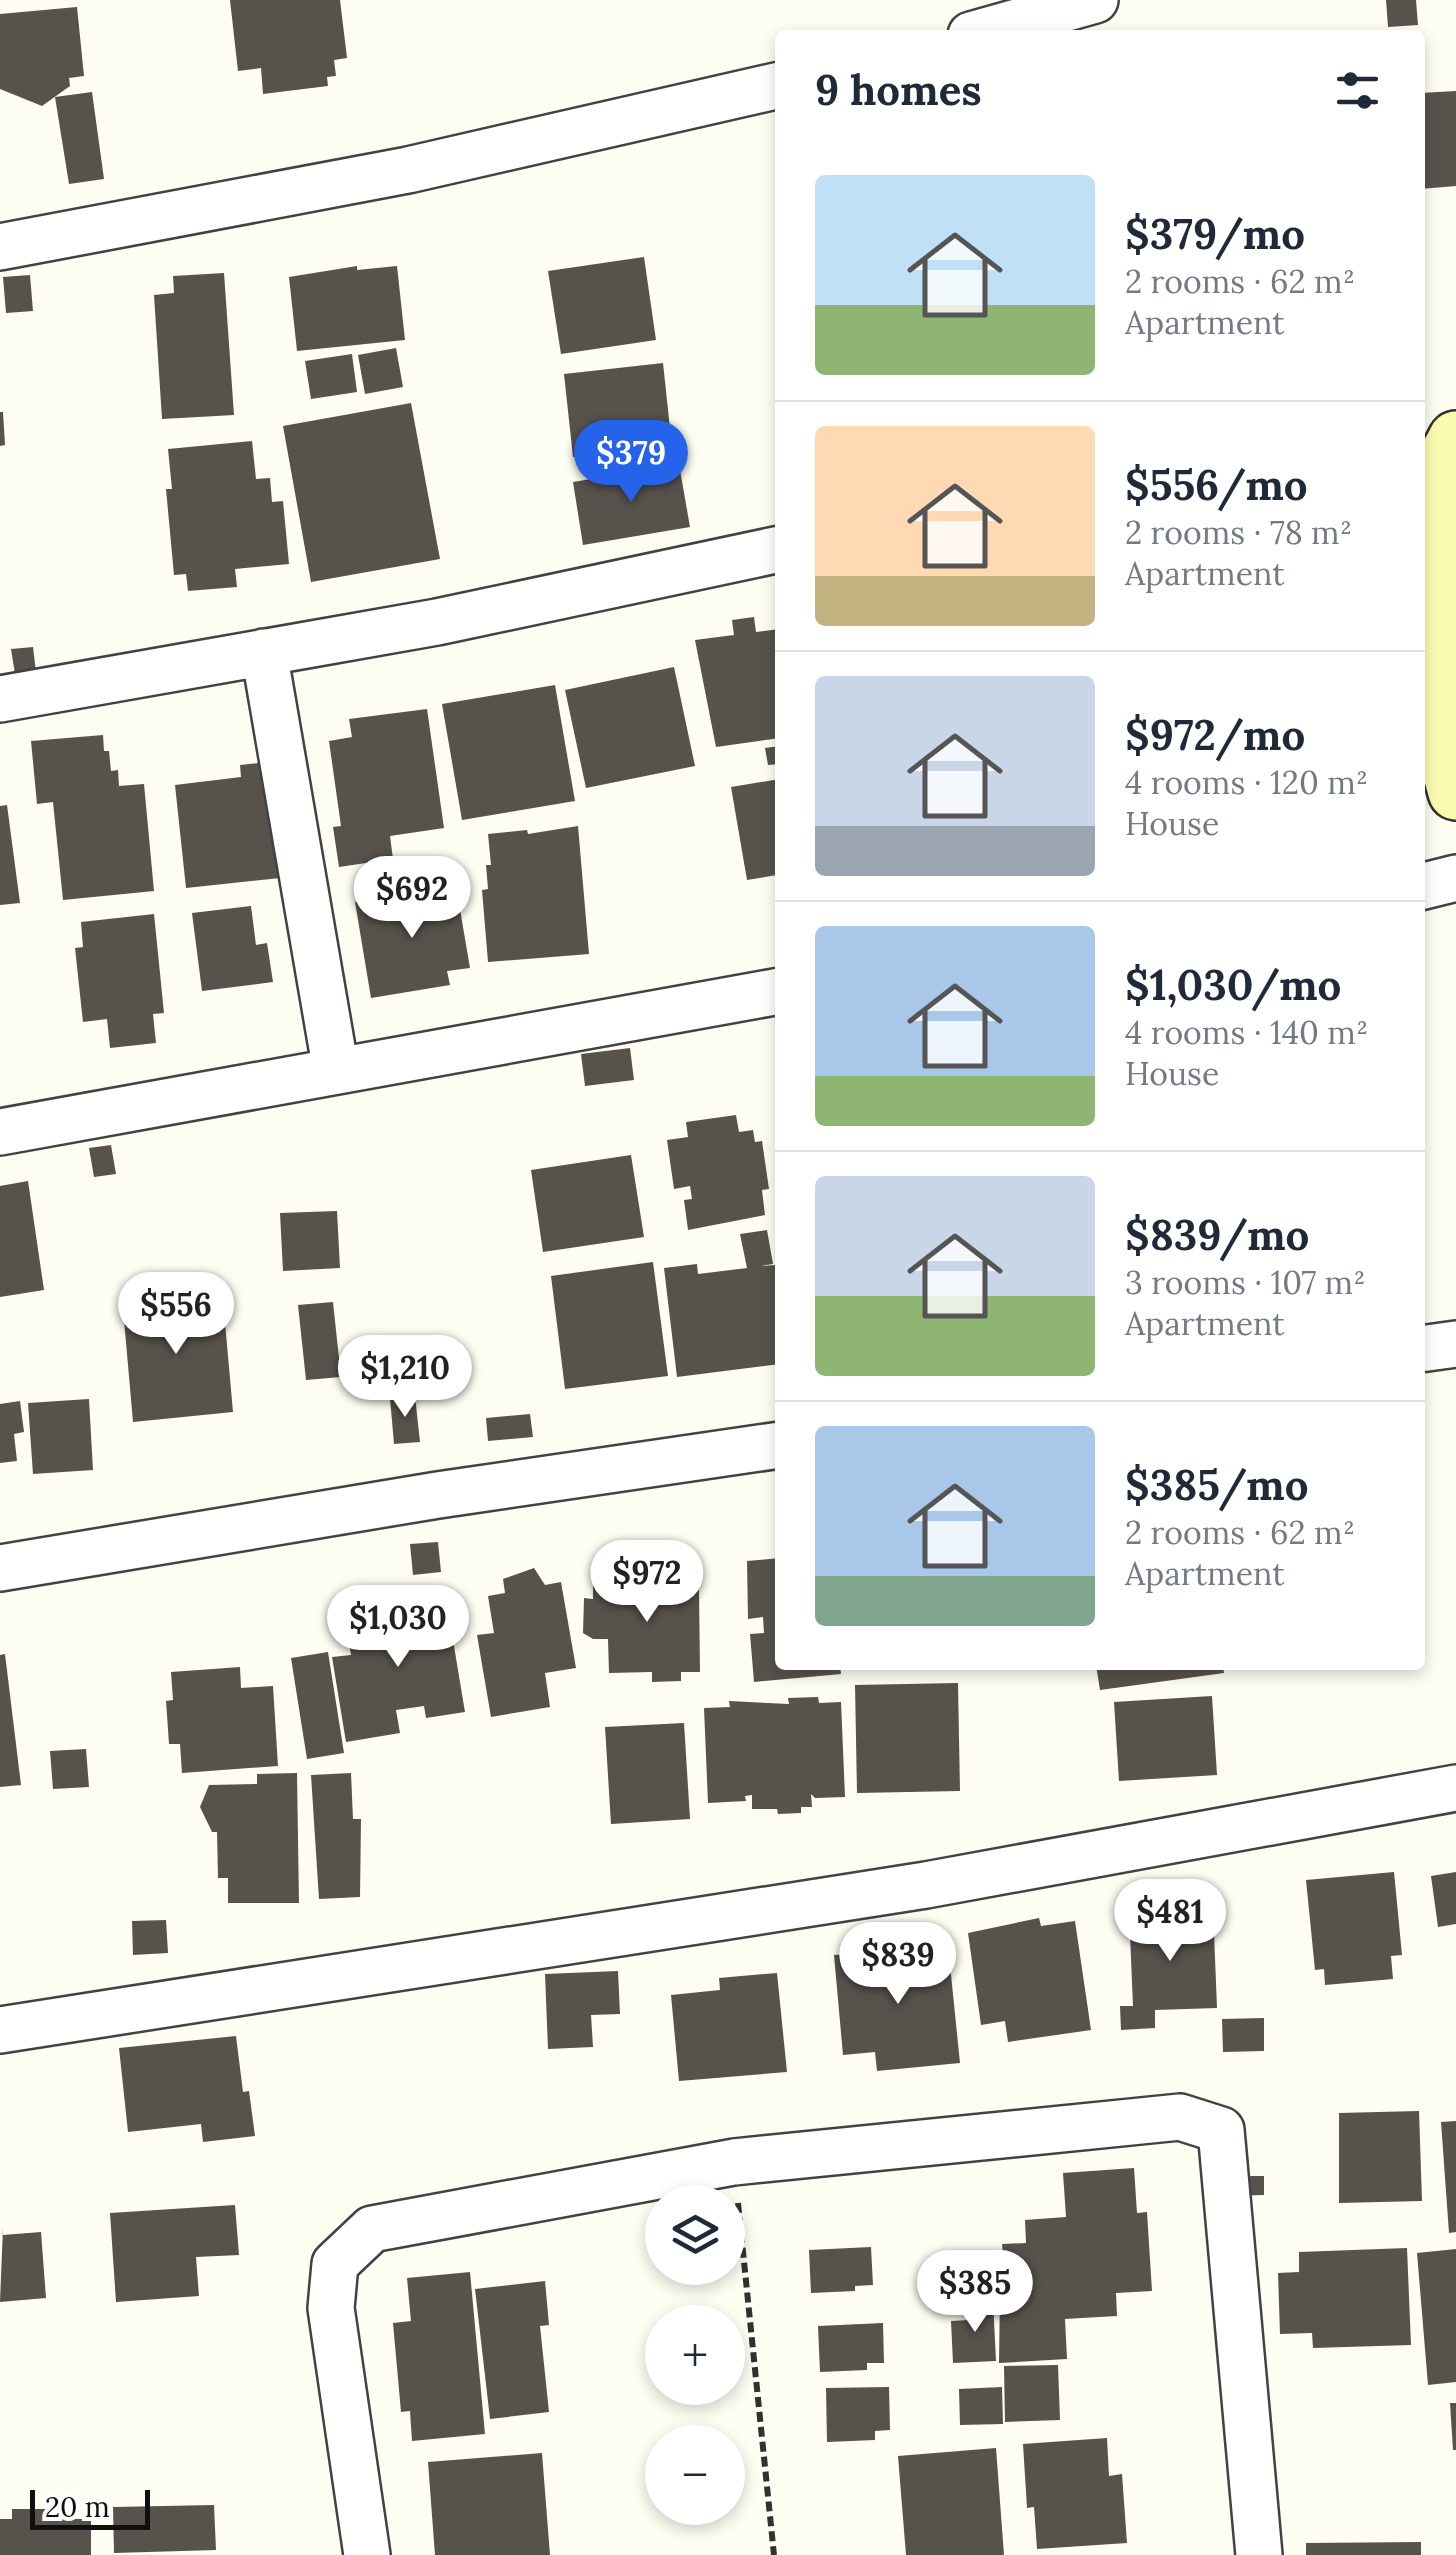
<!DOCTYPE html>
<html lang="en">
<head>
<meta charset="utf-8">
<style>
	body { margin:0; font-family:Lora,serif; background:#f2f2f3; color:#1f2937; height:100vh; display:flex; flex-direction:column; font-size:38px; white-space:nowrap }
	* { box-sizing:border-box; margin:0 }
	p { font-size:32px; color:#747a83 }
	.icon { flex:none; width:55px; height:55px; fill:none; stroke:currentColor; stroke-width:2; stroke-linecap:round; stroke-linejoin:round }
	.map { position:relative; flex:1; overflow:hidden }
	.drawer { position:absolute; left:775px; top:30px; width:650px; height:1640px; display:flex; flex-direction:column; background:#fff; border-radius:10px; box-shadow:0 5px 15px #0003 }
	.drawer>* { flex:none }
	.tools { position:absolute; left:645px; top:2185px; display:grid; gap:20px }
	.tools a { display:grid; place-items:center; width:100px; height:100px; border-radius:50%; background:#fff; box-shadow:0 5px 15px #0003; font-size:50px }
	.scale { position:absolute; left:30px; bottom:25px; width:120px; box-sizing:border-box; padding-left:10px; border:5px solid #0f0f0f; border-top:0; font-size:28px; line-height:35px; white-space:nowrap; color:#0f0f0f; -webkit-text-stroke:8px #fff; paint-order:stroke }
	.price { position:absolute; translate:-50% -85px; padding:0 22px; border-radius:35px; background:#fff; color:#222; font-size:32px; line-height:65px; filter:drop-shadow(0 2px 5px #0008) }
	.price::after { content:''; position:absolute; left:50%; top:60px; width:30px; height:22px; margin-left:-15px; background:inherit; clip-path:polygon(0 0,100% 0,50% 100%) }
	.price.current { background:#2563eb; color:#fff }
	ul { padding:0; list-style:none }
	li { display:flex; align-items:center; gap:30px; height:250px; padding:0 40px }
	li+li { border-top:2px solid #e0e1e3 }
	li span { display:grid; place-items:center; flex:none; width:280px; height:200px; border-radius:10px; color:#555 }
	li>.icon { margin-inline-start:auto }
	span .icon { width:120px; height:120px; fill:#fffc; stroke-width:1 }
	li b { font-size:42px }
	h2 { display:flex; justify-content:space-between; align-items:center; height:120px; padding:0 40px; font-size:42px }
	.map>svg:first-child { display:block }
</style>
</head>
<body>
<div class="map">
<svg width="1456" height="2555" viewBox="0 0 1456 2555">
	<rect width="100%" height="100%" fill="#fefdf2"/>
	<path fill="#57524c" d="M230,0H340L347,58L334,60L336,76L327,77L328,86L263,94L261,68L238,71Z
		M1386,0H1416L1418,25L1388,27Z
		M77,7L84,76L69,78L70,86L42,106L0,89V14Z
		M1456,91V186L1420,189V93Z
		M92,92L104,179L69,184L55,97Z
		M644,257L656,340L561,354L548,271Z
		M357,266V270L397,266L405,340L297,351L289,277Z
		M224,273L234,415L162,419L154,295L174,293L173,276Z
		M30,275L33,311L6,313L3,277Z
		M396,348L403,387L365,394L358,355Z
		M352,354L357,392L311,399L305,361Z
		M663,363L672,447L573,457L564,374Z
		M411,403L440,559L311,582L283,426Z
		M0,412H3L5,445L0,446Z
		M252,441L256,479L270,478L272,502L283,501L289,564L235,569L237,587L188,591L186,574L174,575L166,489H172L168,449Z
		M679,464L690,527L583,545L573,482Z
		M754,617L756,632L780,629V738L716,747L695,640L734,635L732,620Z
		M33,647L36,672L15,674L11,649Z
		M674,667L695,766L586,788L565,690Z
		M555,685L575,801L462,820L442,704Z
		M427,709L444,828L390,836L393,859L339,867L333,827L341,826L329,741L352,737L349,719Z
		M103,735L104,751H109L111,771L118,770L119,786L144,784L154,891L63,900L53,802L37,804L31,741Z
		M780,746V764L768,765L765,748Z
		M267,762L280,878L186,888L175,785L241,777L240,765Z
		M780,779V881L777,875L747,880L731,787Z
		M7,805L20,903L0,905V806Z
		M578,826L589,954L488,962L482,890L488,889L486,865H491L488,834L527,830L528,834Z
		M456,886L470,968L447,971L450,985L371,998L355,902Z
		M251,906L256,945L267,943L273,982L202,991L192,913Z
		M154,914L164,1013L153,1014L156,1043L110,1048L107,1019L83,1022L75,948L83,947L81,922Z
		M630,1048L634,1080L585,1086L581,1054Z
		M736,1115L739,1132L753,1130L755,1142L762,1141L769,1189L762,1190L765,1215L688,1230L684,1200L692,1199L690,1186L674,1189L667,1140L688,1137L686,1122Z
		M111,1145L116,1174L94,1177L89,1148Z
		M631,1155L644,1237L543,1252L531,1170Z
		M28,1181L44,1290L0,1297V1186Z
		M337,1211L340,1268L283,1271L280,1213Z
		M767,1230L773,1264L761,1266L775,1265L780,1364L677,1377L664,1268L697,1264L698,1274L747,1268L740,1234Z
		M653,1262L668,1376L565,1389L551,1276Z
		M188,1291V1300L208,1298L210,1312L224,1311L233,1412L133,1422L122,1297Z
		M333,1302L341,1377L306,1380L298,1305Z
		M415,1396L420,1442L394,1444L390,1398Z
		M89,1399L93,1470L33,1474L28,1403Z
		M20,1401L24,1432L14,1434L17,1461L0,1463V1404Z
		M530,1414L533,1437L488,1441L486,1418Z
		M438,1542L441,1572L413,1575L410,1544Z
		M780,1558V1665H840L841,1674L754,1682L750,1634L764,1633L763,1617L748,1619L747,1561Z
		M534,1568L545,1585L561,1582L576,1668L545,1673L550,1707L491,1717L477,1635L494,1633L488,1596L505,1593L503,1579Z
		M626,1569L665,1570L664,1582L687,1583L689,1590H699L700,1672H681V1681L652,1682V1672L609,1673L608,1639H593L583,1633L584,1598L593,1599V1586L626,1587Z
		M446,1598L465,1712L426,1718L424,1706L396,1710L400,1733L346,1742L332,1657L351,1655L346,1628L377,1623L375,1610Z
		M328,1652L344,1753L307,1759L291,1658Z
		M5,1654L21,1785L0,1787V1655Z
		M1096,1665H1223L1224,1673L1100,1690Z
		M240,1667L241,1688L273,1686L278,1766L182,1773L180,1744H169L166,1701L173,1700L171,1672Z
		M958,1683L960,1791L857,1793L855,1685Z
		M1212,1696L1217,1775L1119,1781L1114,1702Z
		M818,1697L819,1703L841,1702L845,1797L815,1798L811,1794L812,1807H801V1813L778,1814L777,1809H752V1795L745,1796L746,1801L708,1803L704,1708L730,1707L729,1701L789,1704L788,1698Z
		M684,1723L690,1819L611,1824L605,1727Z
		M86,1749L89,1787L53,1789L50,1751Z
		M297,1773L299,1903H228V1878H218L217,1832H212L200,1807L209,1785L257,1784V1774Z
		M351,1773L353,1819H361L360,1897L319,1899L311,1775Z
		M1394,1872L1402,1955L1391,1956L1393,1979L1325,1985L1324,1969L1315,1970L1306,1880Z
		M1456,1872V1924L1438,1927L1431,1876Z
		M1213,1908L1217,2008L1155,2010V2028L1121,2030L1120,2006H1133L1129,1911Z
		M1039,1918L1041,1926L1075,1921L1091,2030L1008,2042L1005,2021L981,2025L968,1933Z
		M166,1920L168,1953L133,1955L132,1921Z
		M948,1945L960,2063L877,2071L875,2052L843,2055L834,1955Z
		M618,1971L620,2014L591,2015L593,2047L548,2049L545,1974Z
		M777,1973L787,2072L679,2081L671,1995L720,1990L719,1978Z
		M1264,2018V2051L1223,2052L1222,2019Z
		M236,2036L243,2092L249,2091L255,2136L203,2142L201,2124L128,2132L119,2048Z
		M1419,2111L1422,2201L1339,2203V2113Z
		M1456,2121V2232L1449,2233L1441,2122Z
		M1134,2168L1137,2213L1147,2212L1152,2291L1116,2293L1117,2316L1065,2319L1067,2359L999,2363L1000,2292H992L990,2264L1004,2263L1002,2244L1026,2243L1025,2220L1066,2217L1063,2173Z
		M1226,2176H1264V2195L1226,2196Z
		M235,2205L239,2255L196,2257L199,2296L116,2302L110,2213Z
		M3,2227V2235L41,2232L46,2298L0,2302Z
		M871,2247L873,2285L855,2286V2291L811,2293L809,2250Z
		M1407,2248L1411,2345L1313,2348L1312,2333L1280,2334L1278,2273L1299,2272V2252Z
		M1456,2249V2382L1428,2385L1417,2253Z
		M470,2272L485,2434L412,2441L410,2411L401,2412L393,2323L411,2321L407,2278Z
		M545,2281L549,2325L540,2326L549,2412L490,2419L475,2289Z
		M993,2300L996,2361L953,2363L951,2321L969,2320L968,2302Z
		M883,2323L884,2363H867V2370L820,2372L818,2326Z
		M1058,2365L1060,2420L1005,2422L1004,2366Z
		M889,2387L890,2430L875,2431V2440L827,2442L826,2388Z
		M1002,2387L1003,2424L960,2425L959,2389Z
		M1450,2403H1456V2450H1453Z
		M1107,2438L1109,2476L1122,2474L1127,2543L1037,2549L1034,2507L1027,2508L1023,2444Z
		M996,2448L1004,2555H906L898,2456Z
		M542,2453L550,2555H435L428,2462Z
		M214,2505L216,2550L114,2553L113,2507Z
		M12,2509H62V2519H91V2555H0V2519H12Z
		M1421,2542V2555H1306V2543Z"/>
	<g fill="none" stroke-linecap="round" stroke-linejoin="round">
		<defs>
			<path id="street" d="M971,35L1095,0
				M0,247L408,170L780,85
				M264,652L336,1071
				M0,699L437,622L780,549
				M1420,887L1456,878
				M0,1132L780,991
				M1420,1349L1456,1344
				M0,1568L438,1495L780,1445
				M0,2030L926,1885L1456,1788
				M367,2555L331,2308L335,2264L372,2229L734,2162L1180,2117L1221,2130L1259,2555"/>
			<path id="secondary" d="M1456,439L1446,458L1430,541L1433,708L1456,792"/>
		</defs>
		<use href="#street" stroke="#424242" stroke-width="50"/>
		<use href="#secondary" stroke="#313131" stroke-width="60"/>
		<path stroke="#313131" stroke-width="6" stroke-dasharray="10 5" stroke-linecap="butt" d="M738,2203L774,2555"/>
		<use href="#street" stroke="#fff" stroke-width="45"/>
		<use href="#secondary" stroke="#fbfbb0" stroke-width="55"/>
	</g>
</svg>
<div class="tools">
<a><svg class="icon" aria-label="layers" viewBox="0 0 24 24"><path d="M12 4l9 5-9 5-9-5zM3 14l9 5 9-5"/></svg></a>
<a>+</a>
<a>−</a>
</div>
<div class="scale">20 m</div>
<b class="price current" style="left:631px;top:505px">$379</b>
<b class="price" style="left:412px;top:941px">$692</b>
<b class="price" style="left:176px;top:1357px">$556</b>
<b class="price" style="left:405px;top:1420px">$1,210</b>
<b class="price" style="left:647px;top:1625px">$972</b>
<b class="price" style="left:398px;top:1670px">$1,030</b>
<b class="price" style="left:1170px;top:1964px">$481</b>
<b class="price" style="left:898px;top:2007px">$839</b>
<b class="price" style="left:975px;top:2335px">$385</b>
<section class="drawer">
<h2>9 homes<svg class="icon" aria-label="filters" viewBox="0 0 24 24"><path d="M4 7h16M4 17h16"/><circle cx="9" cy="7" r="2"/><circle cx="15" cy="17" r="2"/></svg></h2>
<ul>
<li><span style="background:linear-gradient(#bfe0f5 65%,#8fb573 0)"><svg class="icon" aria-label="home" viewBox="0 0 24 24"><path d="M3 11l9-7 9 7M6 9v11h12V9"/></svg></span><div><b>$379/mo</b><p>2 rooms · 62 m²</p><p>Apartment</p></div></li>
<li><span style="background:linear-gradient(#ffd9b3 75%,#c2b280 0)"><svg class="icon" aria-label="home" viewBox="0 0 24 24"><path d="M3 11l9-7 9 7M6 9v11h12V9"/></svg></span><div><b>$556/mo</b><p>2 rooms · 78 m²</p><p>Apartment</p></div></li>
<li><span style="background:linear-gradient(#c9d6e8 75%,#9aa5b1 0)"><svg class="icon" aria-label="home" viewBox="0 0 24 24"><path d="M3 11l9-7 9 7M6 9v11h12V9"/></svg></span><div><b>$972/mo</b><p>4 rooms · 120 m²</p><p>House</p></div></li>
<li><span style="background:linear-gradient(#a9c7e8 75%,#8fb573 0)"><svg class="icon" aria-label="home" viewBox="0 0 24 24"><path d="M3 11l9-7 9 7M6 9v11h12V9"/></svg></span><div><b>$1,030/mo</b><p>4 rooms · 140 m²</p><p>House</p></div></li>
<li><span style="background:linear-gradient(#c9d6e8 60%,#8fb573 0)"><svg class="icon" aria-label="home" viewBox="0 0 24 24"><path d="M3 11l9-7 9 7M6 9v11h12V9"/></svg></span><div><b>$839/mo</b><p>3 rooms · 107 m²</p><p>Apartment</p></div></li>
<li><span style="background:linear-gradient(#a9c7e8 75%,#7fa58c 0)"><svg class="icon" aria-label="home" viewBox="0 0 24 24"><path d="M3 11l9-7 9 7M6 9v11h12V9"/></svg></span><div><b>$385/mo</b><p>2 rooms · 62 m²</p><p>Apartment</p></div></li>
</ul>
</section>
</div>
</body>
</html>
